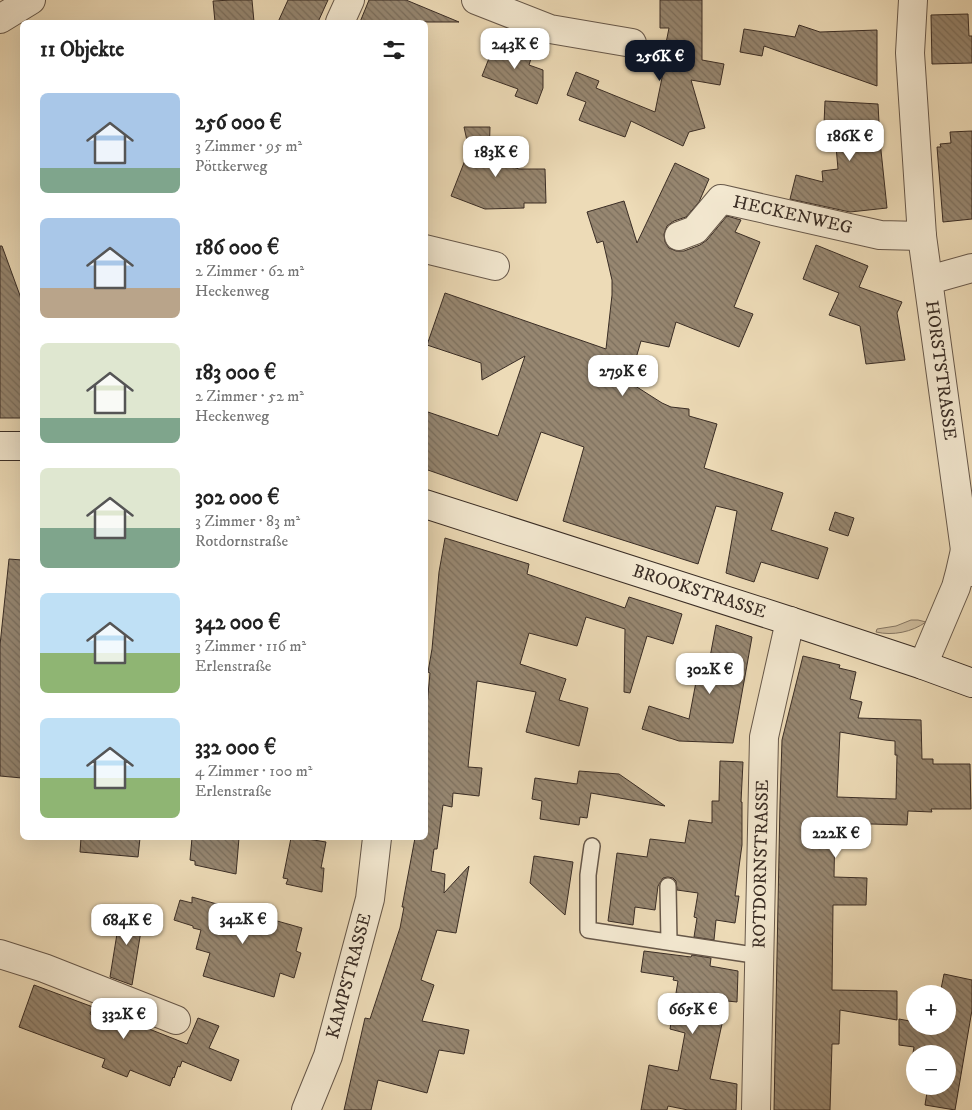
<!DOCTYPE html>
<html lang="de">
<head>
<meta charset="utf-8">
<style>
	body { margin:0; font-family:"IM FELL DW Pica",serif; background:#f2f2f2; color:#222; height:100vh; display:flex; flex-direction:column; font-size:19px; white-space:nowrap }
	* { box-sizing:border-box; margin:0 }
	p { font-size:16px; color:#767676 }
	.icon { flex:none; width:28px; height:28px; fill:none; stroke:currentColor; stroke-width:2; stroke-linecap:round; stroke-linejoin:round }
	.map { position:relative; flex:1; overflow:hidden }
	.sheet { position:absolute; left:20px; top:20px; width:408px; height:820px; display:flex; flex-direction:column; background:#fff; border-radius:8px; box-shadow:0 5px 20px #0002 }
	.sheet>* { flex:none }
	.buttons { position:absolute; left:906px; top:985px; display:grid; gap:10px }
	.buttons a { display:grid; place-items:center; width:50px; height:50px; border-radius:50%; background:#fff; box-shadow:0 5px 20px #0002; font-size:25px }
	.price { position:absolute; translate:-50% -42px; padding:0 11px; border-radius:10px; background:#fff; color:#222; font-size:16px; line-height:32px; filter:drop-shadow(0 1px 2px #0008) }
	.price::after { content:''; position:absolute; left:50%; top:30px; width:15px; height:11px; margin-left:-8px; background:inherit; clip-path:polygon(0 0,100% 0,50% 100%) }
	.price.active { background:#111827; color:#fff }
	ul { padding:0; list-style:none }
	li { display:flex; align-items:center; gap:15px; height:125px; padding:0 20px }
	li span { display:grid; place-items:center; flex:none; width:140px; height:100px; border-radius:8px; color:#555 }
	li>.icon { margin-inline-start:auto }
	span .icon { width:60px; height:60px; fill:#fffc; stroke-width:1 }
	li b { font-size:21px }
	h2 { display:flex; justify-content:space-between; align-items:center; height:60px; padding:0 20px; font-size:21px }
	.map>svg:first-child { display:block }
</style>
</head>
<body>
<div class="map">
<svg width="972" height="1110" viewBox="0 0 972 1110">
	<defs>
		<pattern id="building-back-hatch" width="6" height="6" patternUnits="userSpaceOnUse" patternTransform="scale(1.25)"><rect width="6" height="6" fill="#978771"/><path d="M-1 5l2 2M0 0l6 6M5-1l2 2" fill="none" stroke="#7c6f5d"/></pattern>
	</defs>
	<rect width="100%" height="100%" fill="#eddbb7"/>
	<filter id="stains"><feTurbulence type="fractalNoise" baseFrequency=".004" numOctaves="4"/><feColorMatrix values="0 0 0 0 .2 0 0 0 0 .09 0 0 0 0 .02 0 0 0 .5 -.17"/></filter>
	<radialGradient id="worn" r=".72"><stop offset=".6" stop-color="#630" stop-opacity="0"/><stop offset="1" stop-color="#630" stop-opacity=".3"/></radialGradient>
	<path fill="#cfbd9e" stroke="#847562" d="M911,620H918L926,622C912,632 893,636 876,632L877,629L896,626Z"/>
	<path fill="url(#building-back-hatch)" stroke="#3a2d25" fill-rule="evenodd" d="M232,0H252L254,22H215L213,1Z
		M288,0H328L318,22H278Z
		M369,0H406L459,22H360Z
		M660,0H702V60L724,64L720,85L691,80L705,128L689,132L683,146L631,121L625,137L581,121L579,120L586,102L567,95L576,72L599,81L596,88L655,112L664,68H661L669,28H660Z
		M968,14L969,36H972V63L932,64L931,15Z
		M799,25L820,32L877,30V86L764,46L762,56L740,52L744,29L795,37Z
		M497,38L533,52L529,65L543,70V88L537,104L515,96L518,89L482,76Z
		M825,101L878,104L880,141L887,208L850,212L790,199L796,175L823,182L822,171L838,169L834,124H824Z
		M464,127H490L489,159L519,169H545L546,203H524V208L485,209L451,196L469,150Z
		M972,131V219L943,222L937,147H941L940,144L951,143L950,132Z
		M675,163L709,179L699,202L686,217L674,221L667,226L664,234L665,242L669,248L676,251H684L700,245L707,240L727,216L741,220L735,232L760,242L734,307L753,314L739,347L676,322L669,347L641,341L629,382L662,403L671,407L689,409V416L717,424L704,468L783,493L771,530L828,548L818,579L761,562L754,582L726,573L737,511L716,506L698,564L563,521L584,447L541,432L517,501L425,469V411L498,436L525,356L482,380L481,363L427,345L445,293L606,349L612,295V280L603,241L597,243L587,212L624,201L637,243Z
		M816,245L868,266L859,287L902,302L897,313L905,360L866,364L860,326L829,315L839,293L803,279Z
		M0,246H2L22,301V418H0Z
		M835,512L854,518L848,536L829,530Z
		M445,538L529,564L527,574L625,608L629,597L682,614L673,644L647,636L630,693L624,692L625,629L586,617L577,646L529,633L520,664L566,679L559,700L588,708L579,746L526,732L536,692L477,681L468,767L482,768L479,796L453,793L452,807L443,805L437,849H434L431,871L445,874L444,893L469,866L456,933L437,930L421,980L434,985L422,1021L469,1030L464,1054L439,1050L427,1093L378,1080L371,1110H344L365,1018L370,1019L400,928L404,907H402L415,838H425V727L430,673L428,672L432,649L439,572Z
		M9,559L22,560V778L0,776V645Z
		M716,625L752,637L733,743L679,741L642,729L649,706L689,719L699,666L708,668Z
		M803,656L840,665L839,668L856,672L850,699L862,702L858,718L921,720L922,759H933V764H970L971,809H931L932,812L908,811L907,825L835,823L834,877L867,878L866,905H833L832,990L897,991V1020L840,1010L839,1044H832L830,1110H774L780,803L782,740ZM840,732L885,740L895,741V755H897L896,799L837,797Z
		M720,761L743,762L741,802H742V845L735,896H739L735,923L716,920L714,940L694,937L697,918L694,917L698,893L677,890L676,881L673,878L668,877L663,878L658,886L655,910L635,907L633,925L608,921L617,853L647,857L650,839L685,843L689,820L712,823V801H719Z
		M579,771L619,774L665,806L591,793L587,818L580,817L579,825L540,819L542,801L532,799L535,778L577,784Z
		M81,838H140L138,857L80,852Z
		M192,838H239L236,874L195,865V861L190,860Z
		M291,838H301L326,842L321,868H324L322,892L286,884L288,879L283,878Z
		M534,856L573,862L565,915L530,883Z
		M192,897L302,928L296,951L301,953L294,978L280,973L274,997L203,976L210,953L196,949L201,930L193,928V926L174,920L180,900L192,903Z
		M121,909L144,913L132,985L110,977Z
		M644,951L691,957L692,955L711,958L710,966L738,971L737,1002L727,1001L710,1079L737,1084L736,1110H688L668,1106L667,1110H641L649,1065L678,1071L685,1033L670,1029L678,981L673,980L674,977L641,972Z
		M944,974L972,980V1010L955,1110L925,1105L928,1086H948V1054H915V1075L909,1076L914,1047L899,1045V1019L915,1022V1026H948V994H940Z
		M34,985L93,1007L90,1014L126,1030L129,1021L187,1044L198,1018L219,1026L209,1048L239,1060L231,1081L182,1061L180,1067L178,1066L174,1078L173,1077L170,1086L130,1070L127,1077L102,1067L105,1059L19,1027Z"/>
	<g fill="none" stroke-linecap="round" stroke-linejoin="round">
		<defs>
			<path id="service" d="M592,846L588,875V930L760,956
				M668,886L669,942"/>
			<g id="minor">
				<path d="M476,0L550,29L632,43"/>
				<path id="s1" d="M913,0L910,53L922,236L965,550L972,572"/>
				<path d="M0,19L31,0"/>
				<path d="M340,22L350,0"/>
				<path id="s2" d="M679,236L695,230L721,199L880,235L922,236"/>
				<path d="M425,249L495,266"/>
				<path d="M929,280L972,268"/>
				<path d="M923,665L956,587L960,572L965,550"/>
				<path d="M0,954L44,968L176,1020"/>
				<path id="s3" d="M306,1110L328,1056L370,899L377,838"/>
				<path id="s4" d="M756,1110L764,737L790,621"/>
			</g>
			<g id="secondary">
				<path d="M0,446H22"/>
				<path id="s5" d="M425,504L790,621L923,665L972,683"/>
			</g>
		</defs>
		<use href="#service" stroke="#67584a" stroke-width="18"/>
		<use href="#minor" stroke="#67584a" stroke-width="30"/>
		<use href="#secondary" stroke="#3a2d25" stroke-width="30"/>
		<use href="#service" stroke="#f3e8d0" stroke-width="15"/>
		<use href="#minor" stroke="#f3e8d0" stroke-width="28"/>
		<use href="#secondary" stroke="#f3e8d0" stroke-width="28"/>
	</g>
	<g text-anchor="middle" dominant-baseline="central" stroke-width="4.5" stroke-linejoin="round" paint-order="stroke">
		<g font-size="18" fill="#3a2d25" stroke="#f3e8d0">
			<text stroke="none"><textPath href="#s2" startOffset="131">HECKENWEG</textPath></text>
			<text stroke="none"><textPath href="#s1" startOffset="372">HORSTSTRASSE</textPath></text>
			<text stroke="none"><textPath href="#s5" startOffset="288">BROOKSTRASSE</textPath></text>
			<text stroke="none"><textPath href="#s4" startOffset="246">ROTDORNSTRASSE</textPath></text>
			<text stroke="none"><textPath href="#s3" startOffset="141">KAMPSTRASSE</textPath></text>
		</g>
	</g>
	<rect width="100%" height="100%" filter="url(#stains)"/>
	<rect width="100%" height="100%" fill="url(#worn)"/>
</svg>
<div class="buttons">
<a>+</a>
<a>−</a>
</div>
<b class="price" style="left:515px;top:70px">243K €</b>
<b class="price active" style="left:660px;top:82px">256K €</b>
<b class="price" style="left:850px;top:162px">186K €</b>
<b class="price" style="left:496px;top:178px">183K €</b>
<b class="price" style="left:623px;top:397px">279K €</b>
<b class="price" style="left:710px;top:695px">302K €</b>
<b class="price" style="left:836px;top:859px">222K €</b>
<b class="price" style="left:243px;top:945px">342K €</b>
<b class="price" style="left:127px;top:946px">684K €</b>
<b class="price" style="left:693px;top:1035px">665K €</b>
<b class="price" style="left:124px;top:1040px">332K €</b>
<section class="sheet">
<h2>11 Objekte<svg class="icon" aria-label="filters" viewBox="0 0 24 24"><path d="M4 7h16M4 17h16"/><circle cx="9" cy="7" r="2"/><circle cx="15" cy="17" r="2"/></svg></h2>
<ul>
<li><span style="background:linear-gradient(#a9c7e8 75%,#7fa58c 0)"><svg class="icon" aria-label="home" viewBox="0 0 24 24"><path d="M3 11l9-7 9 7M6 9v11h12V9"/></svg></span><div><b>256 000 €</b><p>3 Zimmer · 95 m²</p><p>Pöttkerweg</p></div></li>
<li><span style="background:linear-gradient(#a9c7e8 70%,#b9a48a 0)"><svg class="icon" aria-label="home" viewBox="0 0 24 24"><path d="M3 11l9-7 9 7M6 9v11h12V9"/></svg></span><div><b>186 000 €</b><p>2 Zimmer · 62 m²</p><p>Heckenweg</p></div></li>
<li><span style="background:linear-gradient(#dfe7d0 75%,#7fa58c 0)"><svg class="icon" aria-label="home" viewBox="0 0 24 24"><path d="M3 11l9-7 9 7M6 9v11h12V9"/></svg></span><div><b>183 000 €</b><p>2 Zimmer · 52 m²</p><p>Heckenweg</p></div></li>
<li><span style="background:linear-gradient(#dfe7d0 60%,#7fa58c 0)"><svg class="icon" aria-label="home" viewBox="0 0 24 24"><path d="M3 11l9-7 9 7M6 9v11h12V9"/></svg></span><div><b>302 000 €</b><p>3 Zimmer · 83 m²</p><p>Rotdornstraße</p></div></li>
<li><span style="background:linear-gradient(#bfe0f5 60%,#8fb573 0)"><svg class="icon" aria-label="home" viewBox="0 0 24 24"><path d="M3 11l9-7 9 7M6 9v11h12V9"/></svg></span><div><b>342 000 €</b><p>3 Zimmer · 116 m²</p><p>Erlenstraße</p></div></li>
<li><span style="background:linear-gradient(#bfe0f5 60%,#8fb573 0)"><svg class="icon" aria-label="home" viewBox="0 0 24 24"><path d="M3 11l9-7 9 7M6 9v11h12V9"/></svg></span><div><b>332 000 €</b><p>4 Zimmer · 100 m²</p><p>Erlenstraße</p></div></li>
</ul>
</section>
</div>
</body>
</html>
